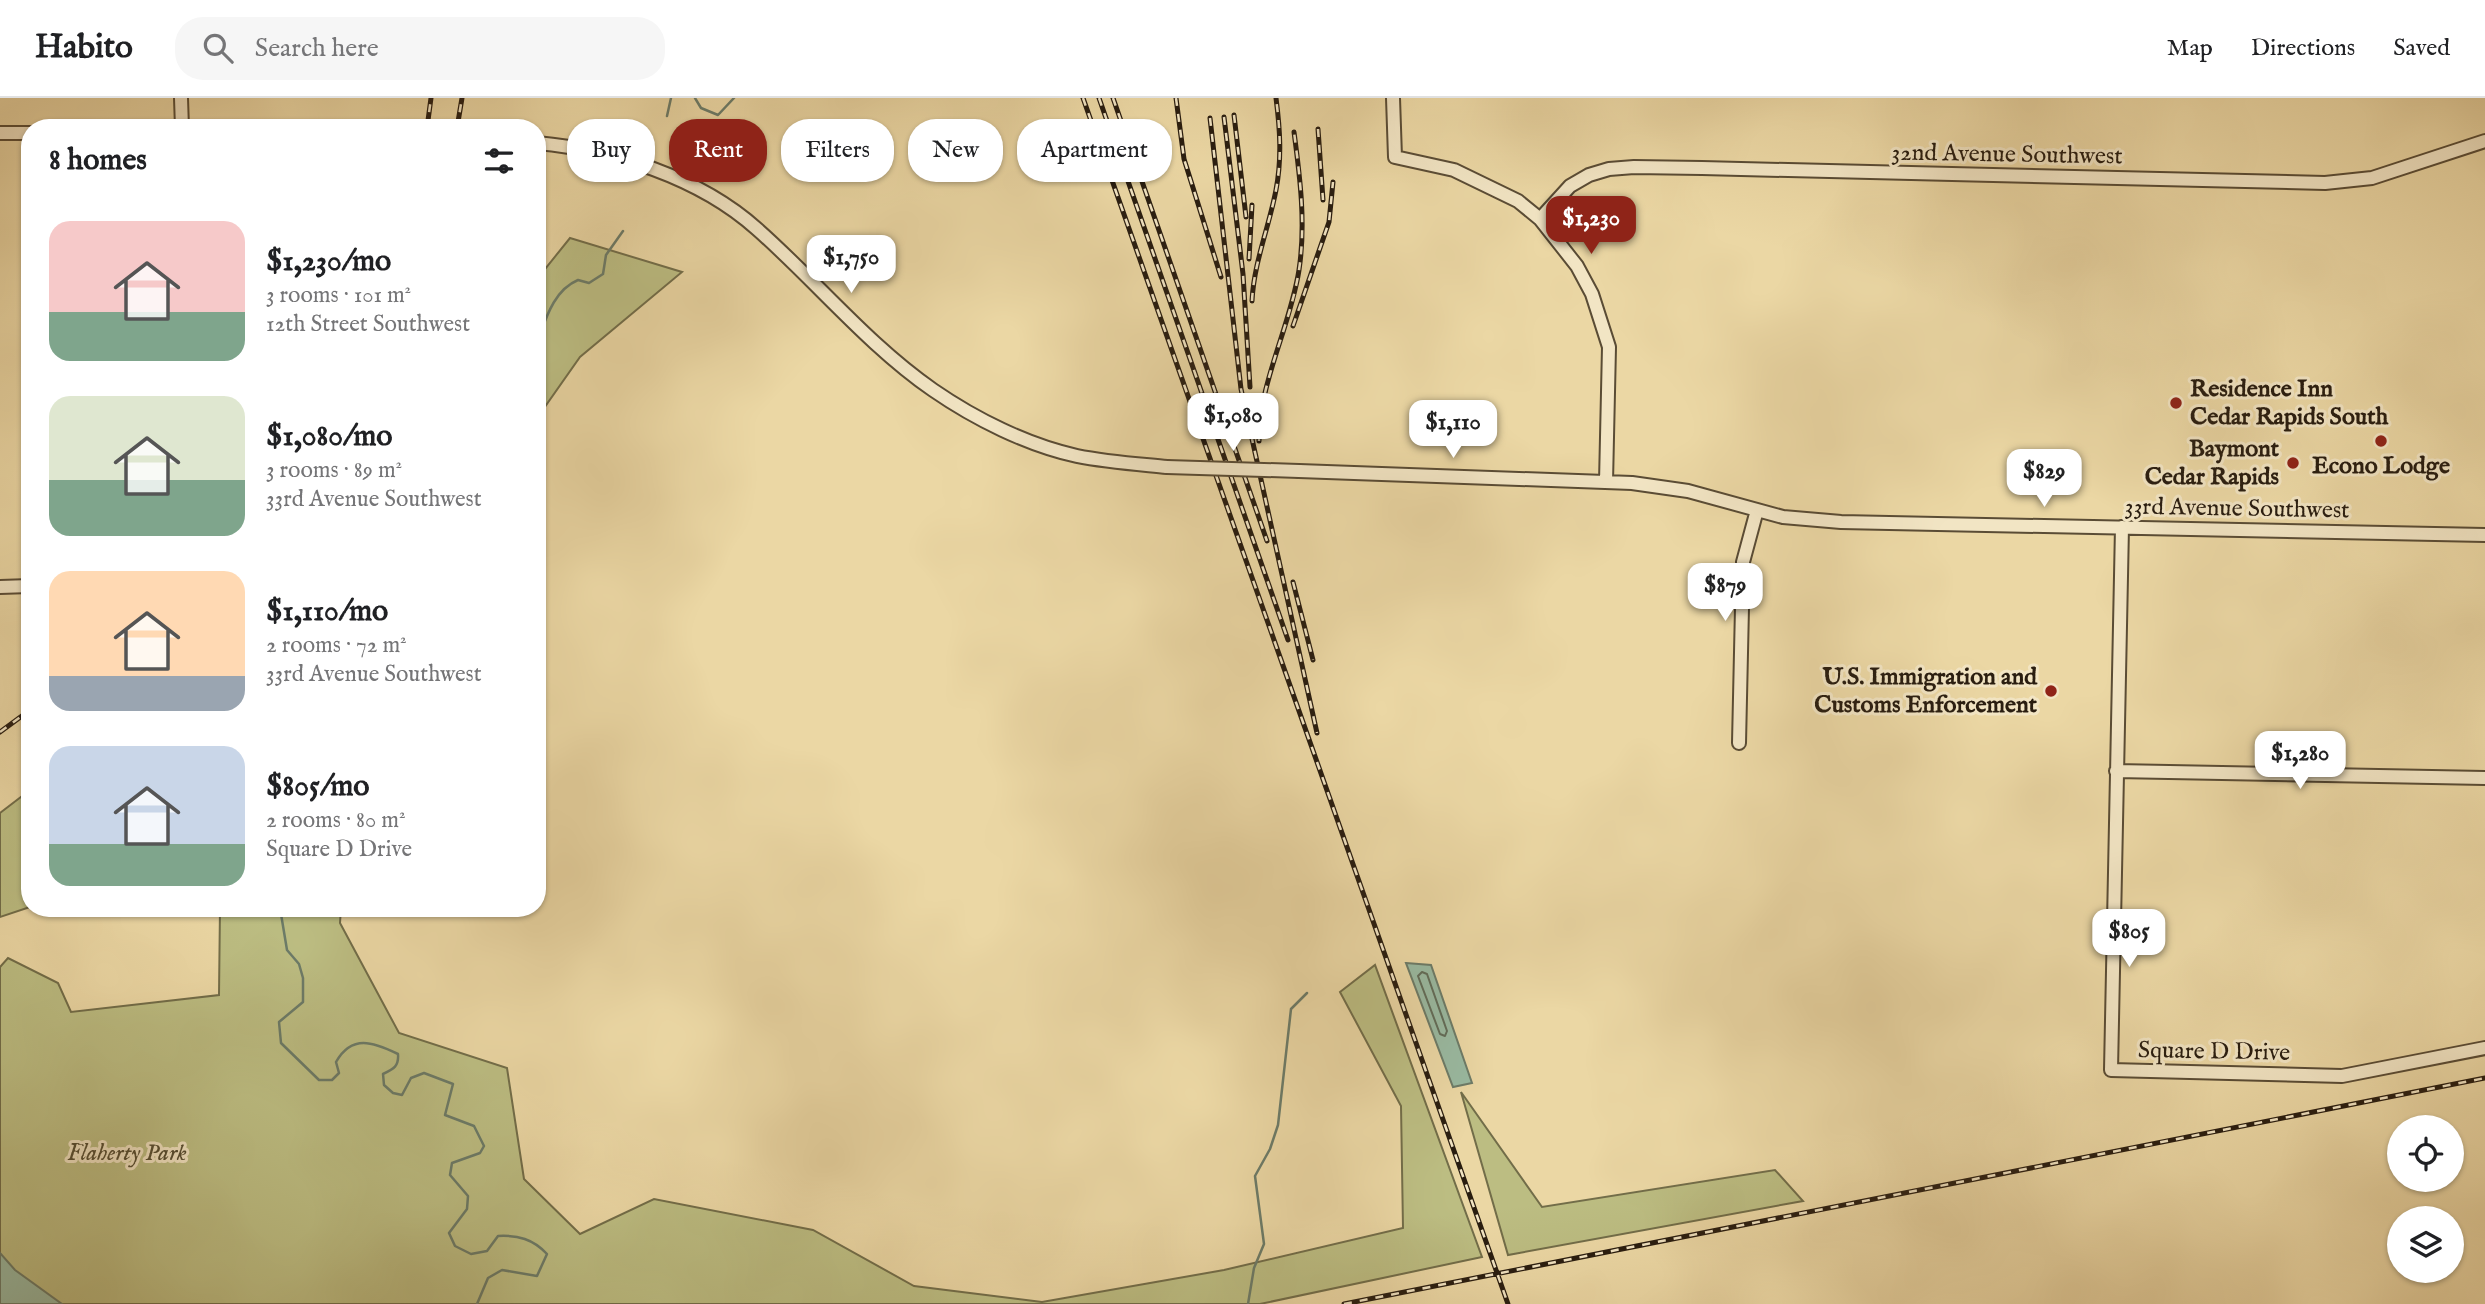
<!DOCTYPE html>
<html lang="en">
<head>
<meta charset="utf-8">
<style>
	body { margin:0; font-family:"IM FELL English",serif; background:#f6f6f6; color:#202124; height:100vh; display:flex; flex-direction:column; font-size:26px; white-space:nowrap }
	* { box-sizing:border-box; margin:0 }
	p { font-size:23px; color:#757577 }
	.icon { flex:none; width:38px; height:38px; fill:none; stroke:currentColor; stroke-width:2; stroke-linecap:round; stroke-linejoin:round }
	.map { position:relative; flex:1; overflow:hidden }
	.side { position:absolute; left:21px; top:21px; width:525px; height:798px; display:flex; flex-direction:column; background:#fff; border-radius:28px; box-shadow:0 2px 5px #0004 }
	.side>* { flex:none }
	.guide { position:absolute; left:567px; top:21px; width:665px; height:63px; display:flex; gap:14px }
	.fabs { position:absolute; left:2387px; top:1017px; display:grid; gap:14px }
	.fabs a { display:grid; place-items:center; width:77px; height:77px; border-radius:50%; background:#fff; box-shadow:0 2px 5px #0004; font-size:35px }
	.price { position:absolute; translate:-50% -60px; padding:0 16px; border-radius:14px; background:#fff; color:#222; font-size:23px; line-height:46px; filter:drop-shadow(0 2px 4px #0008) }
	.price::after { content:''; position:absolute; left:50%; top:42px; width:21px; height:16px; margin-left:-10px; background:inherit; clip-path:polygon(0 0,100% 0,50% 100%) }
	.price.current { background:#8f2418; color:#fff }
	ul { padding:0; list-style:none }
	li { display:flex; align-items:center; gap:21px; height:175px; padding:0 28px }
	li span { display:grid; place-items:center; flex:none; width:196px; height:140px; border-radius:21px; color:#555 }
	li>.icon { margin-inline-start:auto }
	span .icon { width:84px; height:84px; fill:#fffc; stroke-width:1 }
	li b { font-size:30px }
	h2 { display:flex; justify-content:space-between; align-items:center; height:84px; padding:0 28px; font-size:30px }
	.tag { padding:0 24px; border-radius:28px; background:#fff; box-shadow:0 2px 5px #0004; font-size:24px; line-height:63px }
	.tag.current { background:#8f2418; color:#fff }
	header { display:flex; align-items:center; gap:42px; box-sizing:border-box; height:98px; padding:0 35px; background:#fff; border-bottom:2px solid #e0e0e0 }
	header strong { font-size:33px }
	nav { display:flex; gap:38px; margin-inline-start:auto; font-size:24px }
	.search { width:490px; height:63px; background:#f6f6f6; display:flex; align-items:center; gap:18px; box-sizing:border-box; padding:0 24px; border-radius:28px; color:#757577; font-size:26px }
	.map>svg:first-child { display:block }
</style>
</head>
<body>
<header>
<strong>Habito</strong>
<div class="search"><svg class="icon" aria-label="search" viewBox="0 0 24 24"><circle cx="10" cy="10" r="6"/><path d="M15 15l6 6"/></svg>Search here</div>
<nav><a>Map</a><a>Directions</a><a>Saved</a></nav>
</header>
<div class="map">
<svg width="2485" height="1206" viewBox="0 0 2485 1206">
	<rect width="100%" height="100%" fill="#ebd7a4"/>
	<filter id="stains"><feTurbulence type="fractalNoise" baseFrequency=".00286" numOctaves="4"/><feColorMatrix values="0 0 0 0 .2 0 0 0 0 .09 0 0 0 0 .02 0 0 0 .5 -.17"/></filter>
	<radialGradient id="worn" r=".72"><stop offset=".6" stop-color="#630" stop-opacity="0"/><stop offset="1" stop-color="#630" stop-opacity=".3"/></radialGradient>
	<path fill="#bcbd82" stroke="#726d49" stroke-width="2" d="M570,140L682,174L580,259L537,320V181Z
		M30,692V809L0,819V715Z
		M220,810H341L340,825L399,935L507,970L524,1081L580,1136L654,1101L813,1132L914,1188L1042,1204L1224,1172L1403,1130L1401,1008L1340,894L1375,867L1482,1159L1260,1206H0V869L8,860L58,885L71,914L219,897Z
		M1461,994L1542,1109L1775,1072L1803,1103L1508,1157Z"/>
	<path fill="#99baa2" stroke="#6c7b68" stroke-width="2" d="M1406,865L1431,867L1472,985L1453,989Z
		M0,1155L15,1172L62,1206H0Z"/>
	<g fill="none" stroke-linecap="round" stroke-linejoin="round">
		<path stroke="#616c59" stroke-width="2" d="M1422,874L1427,876L1447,933L1445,938L1440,936L1418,878Z"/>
		<path stroke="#6c7b68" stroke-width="2.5" d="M695,0L701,10L718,17L734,0
			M667,18L671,0
			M537,244C546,220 554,192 578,182L589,185L603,176L606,157L623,133
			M280,810L287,852L299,866L303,880V904L279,924L281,945L319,982H332L339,975L336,964C352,936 373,944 398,956C399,968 394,971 383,976L384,987L393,995L402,997L411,980L424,975L453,986L445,1017L474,1028L484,1048L480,1055L452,1065L450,1077L468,1098L467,1111L449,1135L455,1148L471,1156L487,1153L498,1138C518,1137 533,1141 547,1156L537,1178L502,1172L488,1180L477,1206
			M1248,1206L1254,1170L1264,1146L1255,1078L1270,1051L1278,1027L1291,911L1307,895"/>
		<defs>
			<path id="minor" d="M181,0L182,30
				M1393,0L1395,59L1454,72L1518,103L1540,121L1577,168L1592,196L1609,249L1606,384
				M0,35H30
				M537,45C613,52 699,79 757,131C816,183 868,247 933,292C975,321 1027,347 1077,358C1107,364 1137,366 1167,369
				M1540,121L1570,88L1589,77L1609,71L1634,69L1702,70L2325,85L2372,80L2485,43
				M1299,373L1632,385L1688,393L1783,419L1841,424L2485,437
				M2122,429L2111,972L2342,978L2485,950
				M0,489L30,488
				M1739,645L1743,464L1757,412
				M2116,673L2485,680"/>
		</defs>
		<use href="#minor" stroke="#5a4c35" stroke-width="16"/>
		<use href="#minor" stroke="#f2e5c4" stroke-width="12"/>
		<defs>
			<path id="rail" d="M1083,0L1508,1206
				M1099,0L1288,542
				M1113,0L1267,443
				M1176,0L1184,61L1221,179
				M1234,17L1246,119
				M1224,19L1243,176L1250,289
				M1210,20L1241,291L1317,635
				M427,30L431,0
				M457,30L462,0
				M1318,31L1323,102
				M1249,161L1252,107
				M1252,203C1254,164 1269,129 1276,92C1282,60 1280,31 1276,0
				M1293,228L1329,124L1333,84
				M1259,343C1259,284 1290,230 1299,172C1306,126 1300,79 1294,34
				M1293,484L1313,562
				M0,634L30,612
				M1344,1206L2485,980"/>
		</defs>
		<use href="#rail" stroke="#291d10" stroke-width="5"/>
		<use href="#rail" stroke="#f2e5c4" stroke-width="2.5" stroke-dasharray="8" stroke-linecap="butt"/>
		<defs>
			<path id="minor-bridge" d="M1167,369L1299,373"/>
		</defs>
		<use href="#minor-bridge" stroke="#5a4c35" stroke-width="16" stroke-linecap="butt"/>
		<use href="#minor-bridge" stroke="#f2e5c4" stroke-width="12"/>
	</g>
	<g fill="#8f2418" stroke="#f2e5c4" stroke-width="2.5">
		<circle cx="2176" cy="305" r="7"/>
		<circle cx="2381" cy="343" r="7"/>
		<circle cx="2293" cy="365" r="7"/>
		<circle cx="2051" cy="593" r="7"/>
	</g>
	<g text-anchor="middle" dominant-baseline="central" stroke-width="6" stroke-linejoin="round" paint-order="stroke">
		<g font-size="24" fill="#291d10" stroke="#f2e5c4">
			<text transform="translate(2007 57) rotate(1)">32nd Avenue Southwest</text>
			<text transform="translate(2237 411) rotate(1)">33rd Avenue Southwest</text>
			<text transform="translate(2214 954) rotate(1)">Square D Drive</text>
		</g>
		<g font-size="24" font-weight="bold" fill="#291d10" stroke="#f2e5c4" text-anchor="end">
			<text x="2190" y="291" text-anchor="start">Residence Inn<tspan x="2190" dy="28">Cedar Rapids South</tspan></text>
			<text x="2279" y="351">Baymont<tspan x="2279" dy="28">Cedar Rapids</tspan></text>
			<text x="2381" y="368" text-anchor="middle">Econo Lodge</text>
			<text x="2037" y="579">U.S. Immigration and<tspan x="2037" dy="28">Customs Enforcement</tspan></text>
		</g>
		<g font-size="24" font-style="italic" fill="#554d32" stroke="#f2e5c4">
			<text x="127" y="1055">Flaherty Park</text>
		</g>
	</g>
	<rect width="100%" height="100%" filter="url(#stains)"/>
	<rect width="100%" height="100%" fill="url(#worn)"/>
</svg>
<div class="fabs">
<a><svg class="icon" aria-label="locate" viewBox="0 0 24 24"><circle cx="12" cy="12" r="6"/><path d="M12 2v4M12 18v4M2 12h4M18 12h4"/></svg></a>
<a><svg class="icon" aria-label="layers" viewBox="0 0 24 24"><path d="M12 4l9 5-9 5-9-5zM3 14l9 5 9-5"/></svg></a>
</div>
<b class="price current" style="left:1591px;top:158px">$1,230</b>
<b class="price" style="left:851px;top:197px">$1,750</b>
<b class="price" style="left:1233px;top:355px">$1,080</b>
<b class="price" style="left:1453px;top:362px">$1,110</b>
<b class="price" style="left:2044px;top:411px">$829</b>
<b class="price" style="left:1725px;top:525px">$879</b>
<b class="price" style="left:2300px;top:693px">$1,280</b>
<b class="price" style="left:2129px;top:871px">$805</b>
<div class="guide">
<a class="tag">Buy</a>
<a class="tag current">Rent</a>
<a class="tag">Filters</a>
<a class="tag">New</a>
<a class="tag">Apartment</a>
</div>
<section class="side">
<h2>8 homes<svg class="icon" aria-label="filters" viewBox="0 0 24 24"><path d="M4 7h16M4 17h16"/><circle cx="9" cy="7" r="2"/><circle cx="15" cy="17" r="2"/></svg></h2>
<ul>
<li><span style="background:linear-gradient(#f6c9c9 65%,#7fa58c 0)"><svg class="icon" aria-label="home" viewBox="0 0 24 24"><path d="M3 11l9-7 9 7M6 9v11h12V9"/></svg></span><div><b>$1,230/mo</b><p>3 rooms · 101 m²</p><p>12th Street Southwest</p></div></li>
<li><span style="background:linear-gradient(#dfe7d0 60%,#7fa58c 0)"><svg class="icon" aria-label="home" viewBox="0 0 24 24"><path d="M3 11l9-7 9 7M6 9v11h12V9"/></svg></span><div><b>$1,080/mo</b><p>3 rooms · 89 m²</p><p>33rd Avenue Southwest</p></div></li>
<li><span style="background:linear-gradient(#ffd9b3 75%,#9aa5b1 0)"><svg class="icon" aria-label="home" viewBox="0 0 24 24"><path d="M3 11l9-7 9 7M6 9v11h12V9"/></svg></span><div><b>$1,110/mo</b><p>2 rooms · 72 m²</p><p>33rd Avenue Southwest</p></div></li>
<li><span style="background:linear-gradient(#c9d6e8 70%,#7fa58c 0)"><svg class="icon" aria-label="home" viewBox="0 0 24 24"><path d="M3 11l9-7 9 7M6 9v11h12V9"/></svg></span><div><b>$805/mo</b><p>2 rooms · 80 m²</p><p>Square D Drive</p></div></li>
</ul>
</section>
</div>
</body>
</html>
